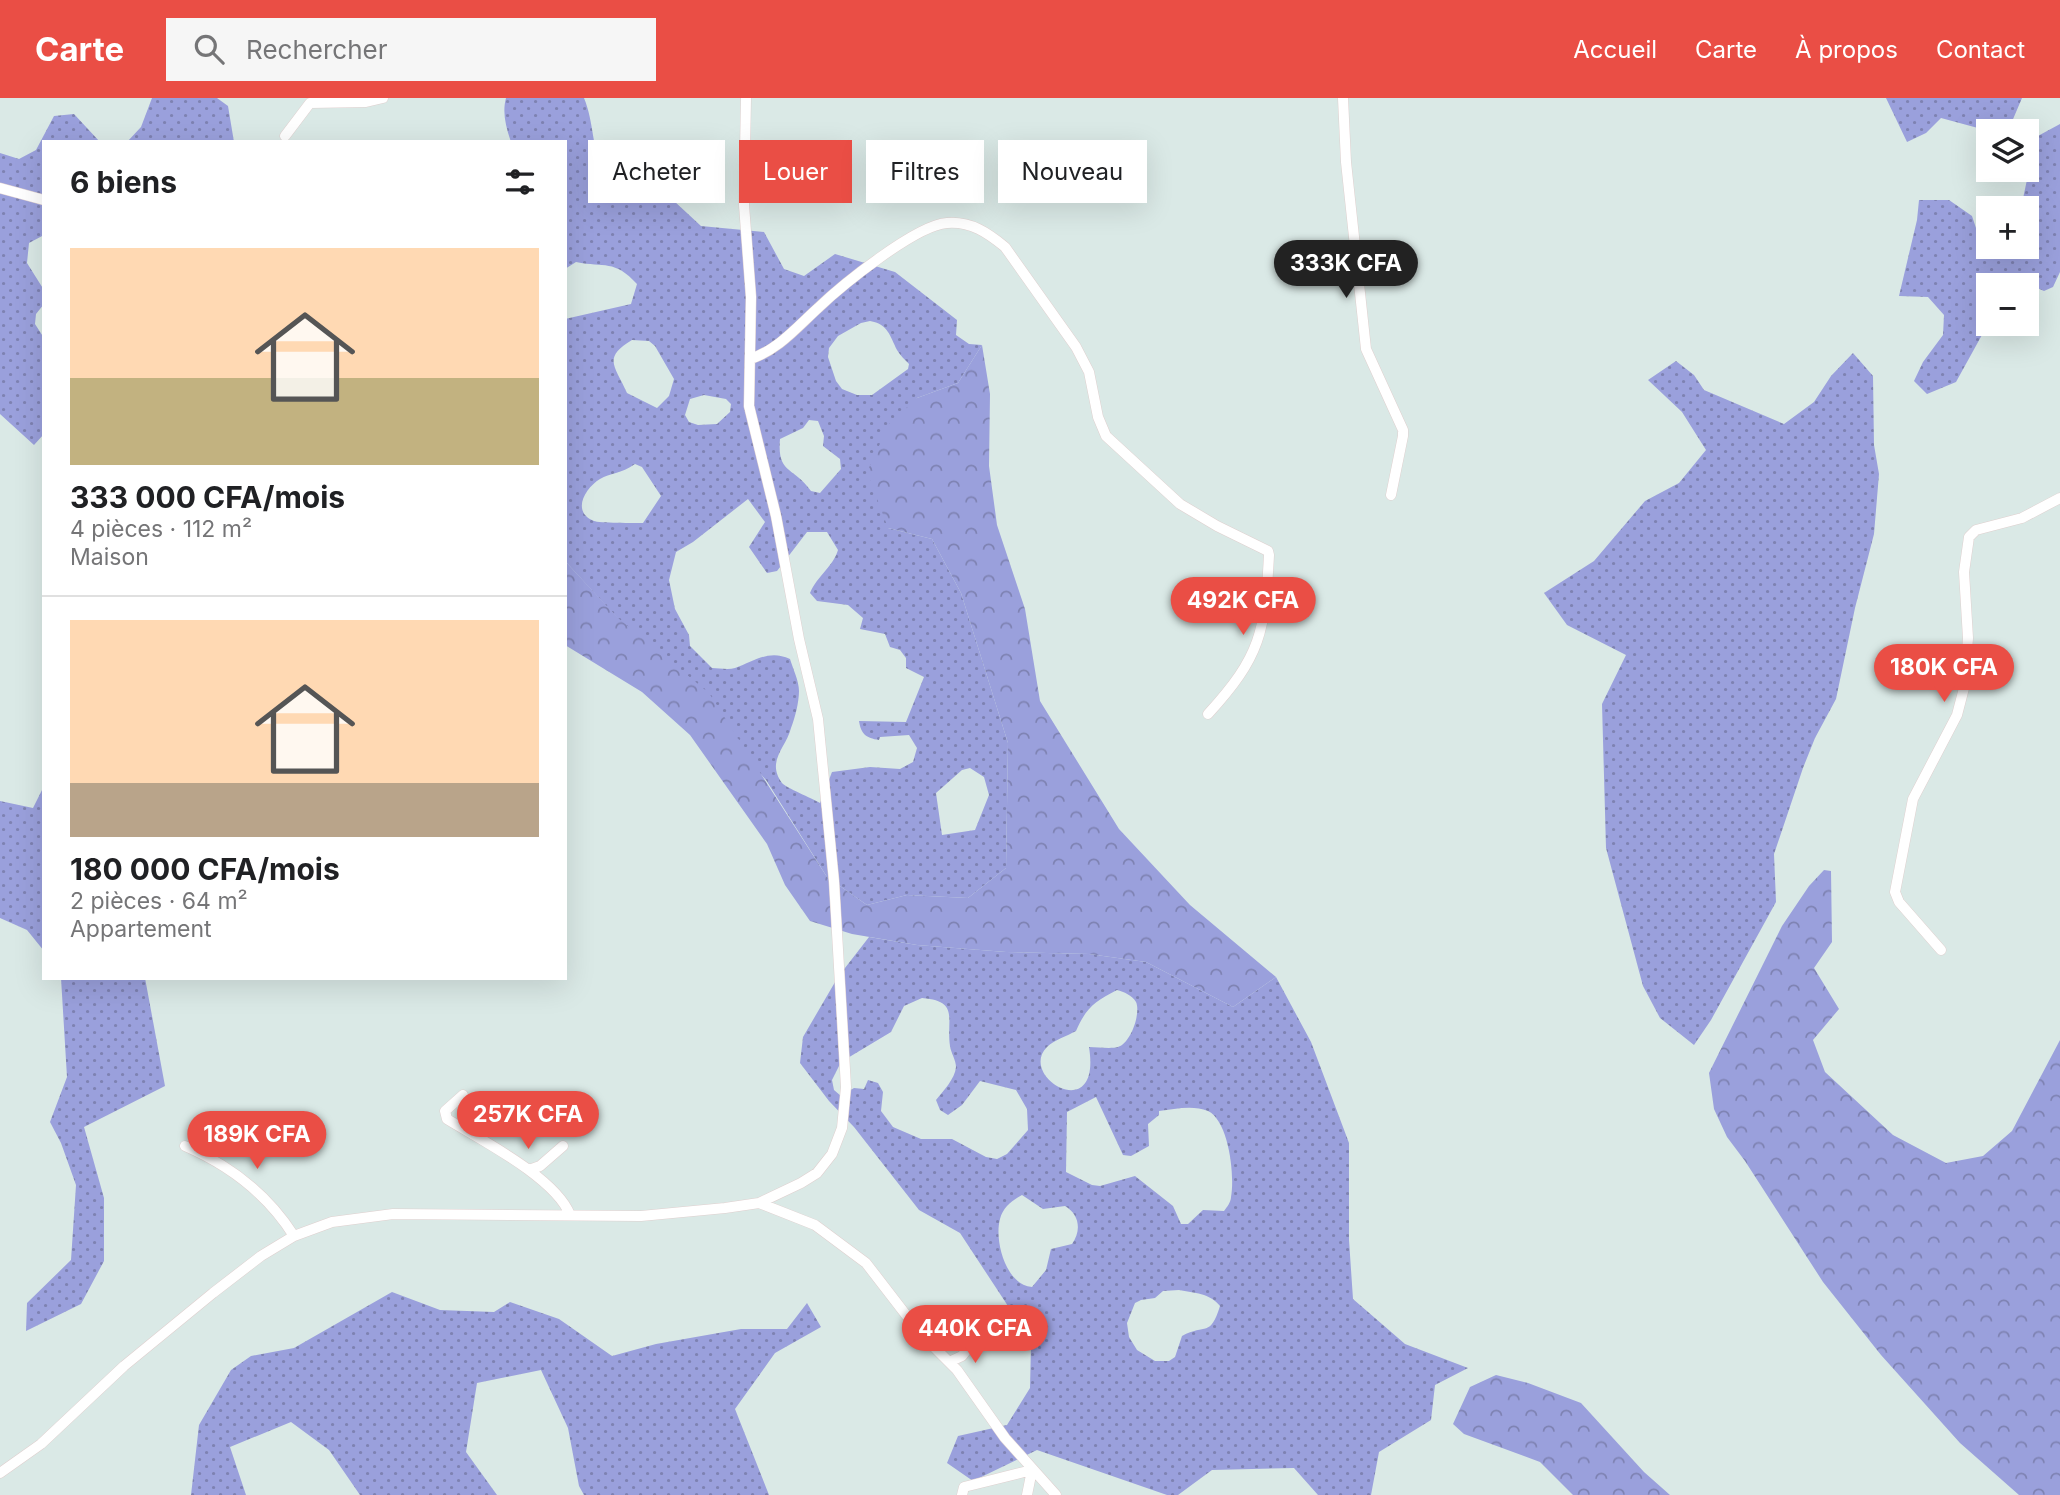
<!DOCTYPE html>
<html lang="fr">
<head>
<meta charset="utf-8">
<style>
	body { margin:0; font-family:Inter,sans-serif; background:#f6f6f6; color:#202124; height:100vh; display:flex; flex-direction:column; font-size:26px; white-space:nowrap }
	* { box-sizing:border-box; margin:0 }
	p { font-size:23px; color:#757577 }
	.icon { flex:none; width:38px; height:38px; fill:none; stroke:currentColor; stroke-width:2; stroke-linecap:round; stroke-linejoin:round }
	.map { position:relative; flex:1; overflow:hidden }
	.details { position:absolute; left:42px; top:42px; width:525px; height:840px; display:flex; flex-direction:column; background:#fff; border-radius:0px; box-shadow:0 7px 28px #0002 }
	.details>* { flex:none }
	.guide { position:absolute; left:588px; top:42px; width:665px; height:63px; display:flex; gap:14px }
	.fabs { position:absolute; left:1976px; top:21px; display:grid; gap:14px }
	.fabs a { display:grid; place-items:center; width:63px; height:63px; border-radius:0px; background:#fff; box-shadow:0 7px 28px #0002; font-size:35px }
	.price { position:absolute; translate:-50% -60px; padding:0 16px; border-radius:24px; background:#ea4e45; color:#fff; font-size:23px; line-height:46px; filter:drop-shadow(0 2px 4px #0008) }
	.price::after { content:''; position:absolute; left:50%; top:42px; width:21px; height:16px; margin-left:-10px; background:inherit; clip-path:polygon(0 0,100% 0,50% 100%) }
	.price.active { background:#222; color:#fff }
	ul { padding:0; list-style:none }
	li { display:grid; align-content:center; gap:14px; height:371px; padding:0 28px }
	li+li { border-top:2px solid #e0e0e0 }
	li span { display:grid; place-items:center; height:217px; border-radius:0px; color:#555 }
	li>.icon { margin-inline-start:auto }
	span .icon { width:126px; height:126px; fill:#fffc; stroke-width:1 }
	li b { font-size:30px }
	h2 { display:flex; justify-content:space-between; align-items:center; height:84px; padding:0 28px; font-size:30px }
	.pill { padding:0 24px; border-radius:0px; background:#fff; box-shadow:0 7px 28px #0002; font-size:24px; line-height:63px }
	.pill.active { background:#ea4e45; color:#fff }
	header { display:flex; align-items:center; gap:42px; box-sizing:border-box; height:98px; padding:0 35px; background:#ea4e45; color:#fff }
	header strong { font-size:33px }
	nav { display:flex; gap:38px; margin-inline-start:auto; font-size:24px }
	.search { width:490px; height:63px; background:#f6f6f6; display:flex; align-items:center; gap:18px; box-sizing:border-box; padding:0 24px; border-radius:0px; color:#757577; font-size:26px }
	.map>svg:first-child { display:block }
</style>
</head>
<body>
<header>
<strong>Carte</strong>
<div class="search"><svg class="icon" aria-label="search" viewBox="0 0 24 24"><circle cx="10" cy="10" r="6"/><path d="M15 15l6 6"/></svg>Rechercher</div>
<nav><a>Accueil</a><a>Carte</a><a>À propos</a><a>Contact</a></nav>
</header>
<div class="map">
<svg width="2060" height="1397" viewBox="0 0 2060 1397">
	<defs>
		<pattern id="grass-dots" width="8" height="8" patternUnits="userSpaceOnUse" patternTransform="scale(1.75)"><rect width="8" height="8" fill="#9aa0dc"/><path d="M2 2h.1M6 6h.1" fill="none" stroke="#7e82b2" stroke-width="1.8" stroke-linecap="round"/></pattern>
		<pattern id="forest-crowns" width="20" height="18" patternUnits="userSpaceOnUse" patternTransform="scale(1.75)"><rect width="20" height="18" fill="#9aa0dc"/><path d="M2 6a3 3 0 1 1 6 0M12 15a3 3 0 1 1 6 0" fill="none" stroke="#7e82b2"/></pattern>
	</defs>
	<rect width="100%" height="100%" fill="#dae9e6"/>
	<path fill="url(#grass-dots)" fill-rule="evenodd" d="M152,0H217L228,8L234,44H127L141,29Z
		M506,0H584C594,24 592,51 603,74C606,80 613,85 619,91L639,85L660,90L701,128L764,134L784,171L804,178L835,156L895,174L957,222L956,237L969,246L982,247L958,285L917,300L888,430L932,441L961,495L1008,645L1006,770L968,800L907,797L867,807L827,779L766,682L565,463V221L631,206L637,186C614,161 605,170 576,164L565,171V44H511C506,29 502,15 506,0ZM870,223C888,226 890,238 897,252C900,257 905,262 909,266L908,271L872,297H857L842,291L836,283L828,259L829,250L838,238L861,225ZM632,242L649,243L655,248L674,281L669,298L657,310L627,295C615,268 602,260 632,242ZM704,297L726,301L731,306L730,314L717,326L698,327L689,324L685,317L690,301ZM809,322L818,323L824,338L823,348L840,361L841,371L820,395L811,393C793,368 777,376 780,341L803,330ZM635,366L642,369L661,398L643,425C636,425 598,425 594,423C571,414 585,390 600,381C610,375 621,376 635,366ZM748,401L765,424L749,449L767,475L777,473L807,434H827L838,452C833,469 817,478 810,495L817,503L848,507L863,520L860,531L885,536L890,549L900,552L906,560V570L924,579L906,624L859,623C861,636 866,640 879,642L880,639L909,637L917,650L913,664L900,671L870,669L832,674L820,705C812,700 786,690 782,685C766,663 786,650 791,630C795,620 799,604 799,593C799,583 793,571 790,561C769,551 755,563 735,570C728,572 719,570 712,570L690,548L689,537L675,511L669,482L676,454L693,444ZM970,670L984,679L989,697L975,732L942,737L936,695L962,672Z
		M1886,0H2022L2008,33H1989L1941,20L1926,35L1907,44Z
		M74,16L100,44H44V137L29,145L27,165L44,192V206L36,216L35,226L44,240V336L34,347L0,316V55L19,61L36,52L54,18Z
		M2060,26V174L2053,189L2044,193L2023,184L2015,177L2009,187H1988V226L1956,284L1927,296L1914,283L1923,264L1943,237L1944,217L1928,199L1899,198L1917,122L1919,102H1949L1972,118L1982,148L2016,156L2017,149H2026V110H2021L2036,39Z
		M1853,255L1873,278L1874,347L1879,376L1874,436L1855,510L1836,601L1815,640L1803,670L1774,756L1776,804L1711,922L1694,947L1660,920L1643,888L1606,750L1602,606L1626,557L1567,527L1544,495L1594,463L1645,403L1679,385L1706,352L1682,314L1648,282L1676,263L1694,277L1704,292L1784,326L1814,304L1831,278Z
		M44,688V853L27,832L0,820V703L33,710Z
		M869,839L917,847L1006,854L1089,856L1146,864L1233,909L1276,879L1311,944L1349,1045V1142L1353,1201L1405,1246L1468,1270L1435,1287L1431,1322L1379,1354L1371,1397H1318L1294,1370L1212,1372L1178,1397H1167L1037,1352L973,1383L947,1365L958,1338L1007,1327L1030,1290L1031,1248L1006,1205L960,1135L919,1112L854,1029L829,1003L800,965L803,939L838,879ZM1117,892C1124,894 1132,897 1136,904C1141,915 1131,945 1118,949C1110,951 1098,949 1089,949C1102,1029 1017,979 1047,949C1054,942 1067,938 1076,933C1086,910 1095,903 1117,892ZM922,900C960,903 946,921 950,948C951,955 956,962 956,969C955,981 943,993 936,1002L940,1012L948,1017L962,1007L980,983L1016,992L1027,1011L1028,1032L1007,1056L997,1061L986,1059L952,1041H921L893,1029L881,1013L883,994L878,985L868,982L864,991L854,990L841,998L834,992L832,982L841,964L891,934L904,908ZM1096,999L1123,1057L1131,1058L1149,1048L1148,1026L1159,1017V1013C1175,1011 1193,1007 1208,1013C1229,1023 1235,1078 1231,1099C1231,1104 1227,1109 1224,1113L1203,1112L1188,1126H1181L1173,1108L1135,1078L1100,1088L1092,1087L1066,1074L1067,1014ZM1022,1097L1043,1111L1065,1108C1079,1116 1082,1132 1072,1146L1051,1151L1046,1172L1032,1189C1006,1187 994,1143 1000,1121C1003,1109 1013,1102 1022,1097ZM1179,1192C1194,1195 1210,1195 1220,1208C1210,1240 1206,1225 1182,1238L1175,1259L1169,1263H1155L1137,1252L1129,1239L1127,1225L1135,1205L1141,1202L1155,1200L1163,1193Z
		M61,880H145L165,988L84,1029L104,1100V1163L81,1206L26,1233L27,1205L71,1162L76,1087L61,1045L50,1024L67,979Z
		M392,1194L440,1212L494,1214L510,1204L559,1221L612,1258L656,1246L741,1231H787L807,1205L821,1229L775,1255L735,1311L769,1397H584L579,1388L568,1330L541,1272L477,1285L466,1354L497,1397H360L329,1352L291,1324L230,1349L246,1397H191L199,1327L231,1272L251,1258L294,1250Z"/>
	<path fill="url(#forest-crowns)" d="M982,247L990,296L989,368L997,427L1025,511L1040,603L1119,731L1190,807L1276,879L1233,909L1146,864L1089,856L1006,854L917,847L852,836L810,823L785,787L767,746L690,637L642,594L565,547V463L618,520L709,595L827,779L867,807L907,797L968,800L1006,770L1008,645L961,495L932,441L888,430L867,374L889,326L917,300L958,285Z
		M1824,772L1831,773L1832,844L1814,870L1839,911L1813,942L1825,974L1893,1037L1946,1065L1983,1058L2012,1033L2060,942V1397H2019L1960,1345L1881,1257L1823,1184L1745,1063L1727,1039L1714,1011L1709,975L1782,828L1809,788Z
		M1496,1277L1528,1285L1581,1305L1644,1374L1670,1397H1573L1540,1364L1464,1336L1453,1326L1470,1289Z"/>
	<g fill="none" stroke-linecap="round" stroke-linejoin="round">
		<defs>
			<path id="minor" d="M1343,0L1346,64L1366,251L1403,332V338L1391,397
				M285,38L310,5L366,4L383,0
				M0,90L44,102
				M750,261C778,252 796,230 818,210C842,187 916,127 947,125C971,123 988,135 1005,149L1076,249L1089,274L1098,319L1106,338L1180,406L1217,428L1268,453L1269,457C1265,534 1261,558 1208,616
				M1941,852L1899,804L1895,794L1913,701L1957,617L1964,590L1968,540L1964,474L1969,439L1976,432L2022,420L2060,400
				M463,997L445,1013L447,1021C481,1042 556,1080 570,1117
				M185,1048C229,1067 268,1097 294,1138
				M529,1072L540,1068L563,1048
				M759,1105L815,1127L866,1165L920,1235L957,1272L1005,1340L1056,1397
				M949,1264L962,1258L977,1239
				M0,1375L41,1346L124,1268L213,1195L261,1158L294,1138L332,1124L393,1116L641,1118L725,1110L759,1105L801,1085L817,1075L832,1056L842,1030L846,989L834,783L818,621L799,541L776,418L749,308L751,199L744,107L746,0
				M962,1397L964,1389L1032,1372
				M1027,1397L1032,1372"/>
		</defs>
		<use href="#minor" stroke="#dfd0cf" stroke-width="11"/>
		<use href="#minor" stroke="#fff" stroke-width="10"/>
	</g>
</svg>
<div class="fabs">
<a><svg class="icon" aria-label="layers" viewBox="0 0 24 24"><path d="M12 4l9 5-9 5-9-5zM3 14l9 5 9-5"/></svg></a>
<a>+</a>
<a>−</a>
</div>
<b class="price active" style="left:1346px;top:202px">333K CFA</b>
<b class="price" style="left:1243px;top:539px">492K CFA</b>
<b class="price" style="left:1944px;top:606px">180K CFA</b>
<b class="price" style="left:528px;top:1053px">257K CFA</b>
<b class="price" style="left:257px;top:1073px">189K CFA</b>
<b class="price" style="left:975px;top:1267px">440K CFA</b>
<div class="guide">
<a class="pill">Acheter</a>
<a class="pill active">Louer</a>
<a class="pill">Filtres</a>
<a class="pill">Nouveau</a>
</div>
<section class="details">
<h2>6 biens<svg class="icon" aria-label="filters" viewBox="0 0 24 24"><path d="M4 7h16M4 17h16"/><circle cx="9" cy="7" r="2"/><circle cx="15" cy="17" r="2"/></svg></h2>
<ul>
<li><span style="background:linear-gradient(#ffd9b3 60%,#c2b280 0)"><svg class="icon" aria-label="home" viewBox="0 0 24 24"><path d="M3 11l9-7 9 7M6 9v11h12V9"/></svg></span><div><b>333 000 CFA/mois</b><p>4 pièces · 112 m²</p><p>Maison</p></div></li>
<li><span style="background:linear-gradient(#ffd9b3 75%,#b9a48a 0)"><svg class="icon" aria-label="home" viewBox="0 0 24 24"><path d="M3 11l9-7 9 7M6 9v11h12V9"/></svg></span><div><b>180 000 CFA/mois</b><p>2 pièces · 64 m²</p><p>Appartement</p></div></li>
</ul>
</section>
</div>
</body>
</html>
